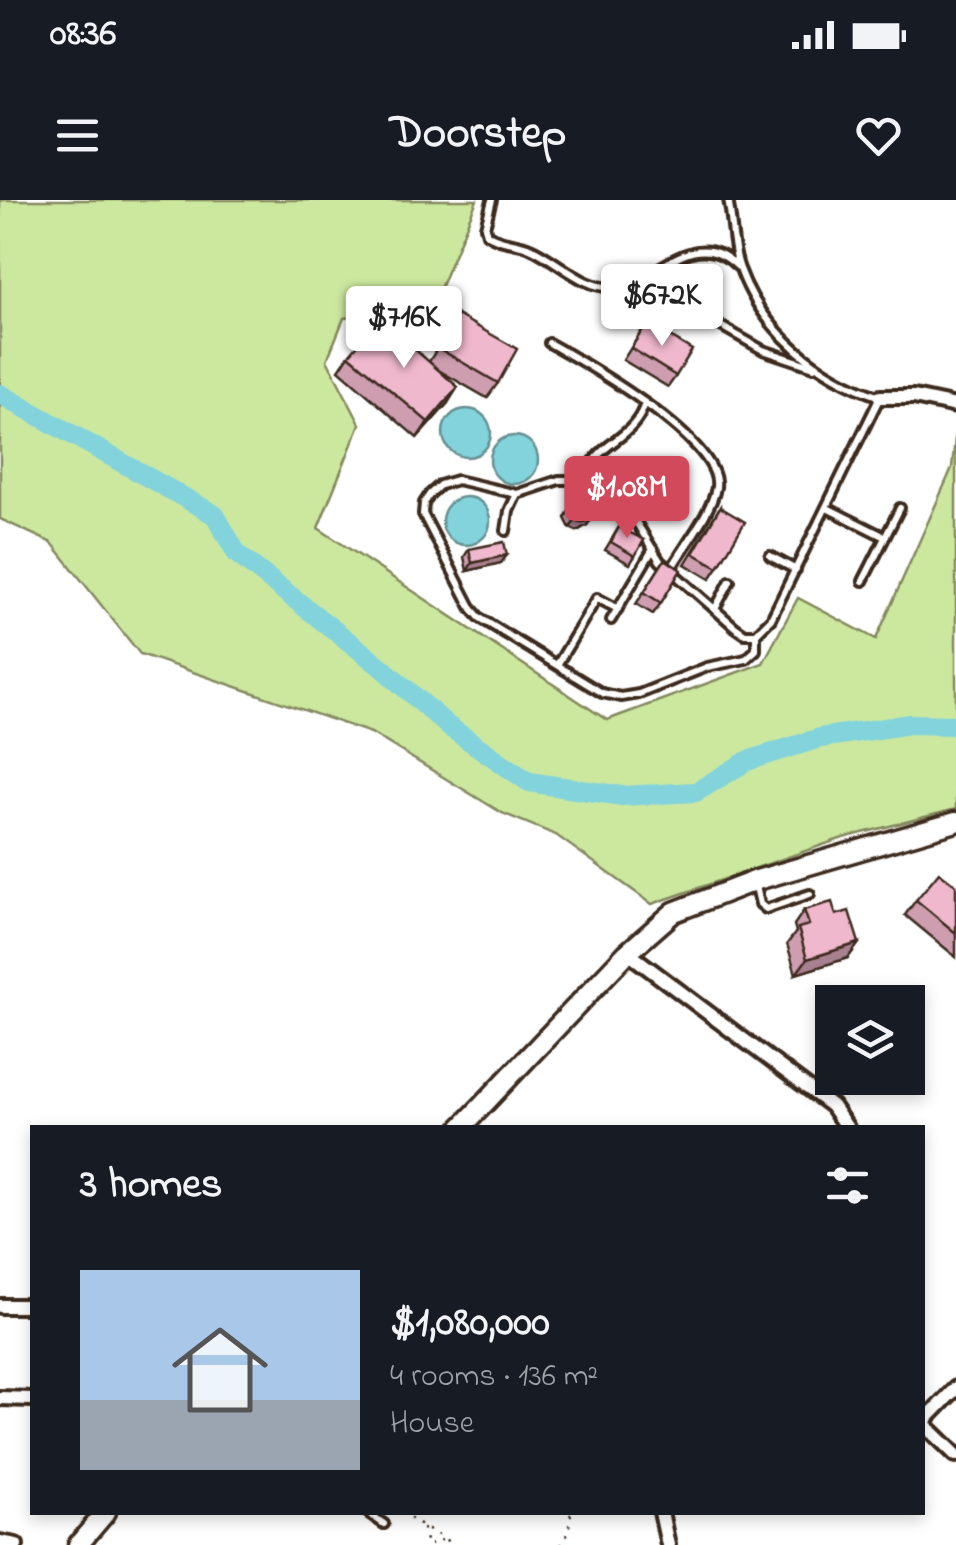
<!DOCTYPE html>
<html lang="en">
<head>
<meta charset="utf-8">
<style>
	body { margin:0; font-family:"Indie Flower",sans-serif; background:#242831; color:#f1f3f6; height:100vh; display:flex; flex-direction:column; font-size:38px; white-space:nowrap }
	* { box-sizing:border-box; margin:0 }
	p { font-size:32px; color:#9ea1a6 }
	.icon { flex:none; width:55px; height:55px; fill:none; stroke:currentColor; stroke-width:2; stroke-linecap:round; stroke-linejoin:round }
	.map { position:relative; flex:1; overflow:hidden }
	.sheet { position:absolute; left:30px; top:925px; width:895px; height:390px; display:flex; flex-direction:column; background:#171b24; border-radius:0px; box-shadow:0 5px 15px #0003 }
	.sheet>* { flex:none }
	.fabs { position:absolute; left:815px; top:785px; display:grid; gap:20px }
	.fabs a { display:grid; place-items:center; width:110px; height:110px; border-radius:0px; background:#171b24; box-shadow:0 5px 15px #0003; font-size:50px }
	.price { position:absolute; translate:-50% -85px; padding:0 22px; border-radius:10px; background:#fff; color:#222; font-size:32px; line-height:65px; filter:drop-shadow(0 2px 5px #0008) }
	.price::after { content:''; position:absolute; left:50%; top:60px; width:30px; height:22px; margin-left:-15px; background:inherit; clip-path:polygon(0 0,100% 0,50% 100%) }
	.price.on { background:#d1495b; color:#fff }
	ul { padding:0; list-style:none }
	li { display:flex; align-items:center; gap:30px; height:250px; padding:0 50px }
	li+li { border-top:2px solid #363941 }
	li span { display:grid; place-items:center; flex:none; width:280px; height:200px; border-radius:0px; color:#555 }
	li>.icon { margin-inline-start:auto }
	span .icon { width:120px; height:120px; fill:#fffc; stroke-width:1 }
	li b { font-size:42px }
	h2 { display:flex; justify-content:space-between; align-items:center; height:120px; padding:0 50px; font-size:42px }
	.status { display:flex; justify-content:space-between; align-items:center; height:70px; padding:0 50px; background:#171b24; direction:ltr }
	.status svg { height:28px; fill:currentColor }
	header { display:flex; justify-content:space-between; align-items:center; height:130px; padding:0 50px; background:#171b24; font-size:45px; font-weight:700 }
	.map>svg:first-child { display:block }
</style>
</head>
<body>
<div class="status"><b>08:36</b><svg viewBox="0 0 49 12"><path d="M0 12V9h3v3zM5 12V6h3v6zM10 12V3h3v9zM15 12V0h3v12zM26 1h20v11H26zM47 4h2v5h-2z"/></svg></div>
<header><svg class="icon" aria-label="menu" viewBox="0 0 24 24"><path d="M4 6h16M4 12h16M4 18h16"/></svg>Doorstep<svg class="icon" aria-label="heart" viewBox="0 0 24 24"><path d="M12 20l-8-8c-3-5 5-10 8-4 3-6 11-1 8 4z"/></svg></header>
<div class="map">
<svg width="956" height="1345" viewBox="0 0 956 1345">
	<rect width="100%" height="100%" fill="#fff"/>
	<filter id="ink" filterUnits="userSpaceOnUse"><feTurbulence type="fractalNoise" baseFrequency=".01" numOctaves="2"/><feDisplacementMap in="SourceGraphic" scale="20" xChannelSelector="R" yChannelSelector="G"/><feConvolveMatrix kernelMatrix="1 2 1 2 8 2 1 2 1" color-interpolation-filters="sRGB"/></filter>
	<g filter="url(#ink)">
		<path fill="#cce89f" stroke="#84895e" stroke-width="2.5" d="M0,0H477L433,105L344,118L327,160L360,224L318,328L607,520L763,463L798,398L876,439L952,268L956,228V609L843,638L652,704L556,635L502,613L371,533L140,454L52,343L0,319Z"/>
		<path fill="#82d3dc" stroke="#668f90" stroke-width="2.5" d="M443 233a24 24 0 1 1 48 0a24 24 0 1 1-48 0Z
			M490 260a24 24 0 1 1 48 0a24 24 0 1 1-48 0Z
			M442 321a24 24 0 1 1 48 0a24 24 0 1 1-48 0Z"/>
		<g fill="none" stroke-linecap="round" stroke-linejoin="round">
			<path stroke="#82d3dc" stroke-width="20" d="M0,194L215,315L237,354L380,466L448,526L529,582L622,596L696,592L747,561L820,538L910,524L956,525"/>
			<defs>
				<path id="lane" d="M492,0L485,27L487,34C499,43 517,42 530,48C556,59 584,90 613,87C660,82 693,22 738,67
					M728,0C733,22 732,49 740,69C763,132 818,176 880,197L771,419L756,434H745L735,427L660,361L631,314L619,301L585,280H559L517,294L457,280L440,285L430,294L424,303L423,314L472,409L480,418L602,493L621,497L639,494L707,467L746,459L756,450V434
					M638,79L763,150L814,167
					M549,143C585,163 722,241 716,287C713,310 683,348 671,369
					M585,280C594,241 634,242 645,203
					M827,308L885,337
					M506,331L509,311L517,294
					M770,356L796,370
					M863,381L900,308
					M715,409L730,381
					M611,420L653,349
					M557,465L597,398L618,409
					M755,682L760,704L766,709L810,694
					M367,1312L384,1324"/>
				<path id="street" d="M880,197H914L956,206
					M627,752L832,906L847,928
					M0,1106H32
					M0,1198L32,1199
					M922,1222L956,1255
					M923,1222L956,1188
					M661,1312L668,1345
					M0,1342L16,1345"/>
				<path id="secondary" d="M461,928L626,754L674,712L757,680L956,622
					M78,1345L106,1312"/>
			</defs>
			<use href="#lane" stroke="#3b2a1e" stroke-width="14"/>
			<use href="#street" stroke="#3b2a1e" stroke-width="20"/>
			<use href="#secondary" stroke="#3b2a1e" stroke-width="25"/>
			<path stroke="#3b2a1e" stroke-width="2.5" stroke-dasharray="2.5 8" stroke-linecap="butt" d="M401,1312L454,1345
				M423,1328L427,1345
				M430,1345L442,1340
				M560,1345L568,1334L571,1312"/>
			<use href="#lane" stroke="#fff" stroke-width="6"/>
			<use href="#street" stroke="#fff" stroke-width="12"/>
			<use href="#secondary" stroke="#fff" stroke-width="18"/>
		</g>
		<path fill="#ce9eb0" stroke="#3b2a1e" stroke-width="2.5" d="M457,115L498,183L487,198L438,170L448,203L417,238L339,170L349,155L429,162Z
			M647,123L676,176L668,187L623,160Z
			M573,303L587,325L577,331L570,328L565,318Z
			M720,307L718,367L710,379L685,364Z
			M619,327L635,356L630,364L605,350Z
			M469,349L507,355L501,363L467,371L464,357Z
			M665,359L661,403L653,414L636,404Z
			M956,685V757L905,715L916,700Z
			M804,710L836,715L859,743L848,758L796,774L787,744L796,732L794,725Z"/>
		<path fill="#a88190" stroke="#3b2a1e" stroke-width="2.5" d="M458,187L448,203L417,238L428,222Z
			M593,318L587,325L577,331L570,328L575,321Z
			M507,355L501,363L467,371L472,363Z
			M859,743L848,758L796,774L807,759Z"/>
		<path fill="#f0b8cd" stroke="#3b2a1e" stroke-width="2.5" d="M457,115L517,149L498,183L438,148Z
			M380,119L458,187L428,222L349,155Z
			M647,123L692,150L676,176L631,148Z
			M571 311a11 11 0 1 1 22 0a11 11 0 1 1-22 0Z
			M720,307L745,322L718,367L693,353Z
			M619,327L644,340L635,356L611,342Z
			M504,342L507,355L472,363L469,349Z
			M665,359L681,370L661,403L644,392Z
			M939,672L956,685V733L916,700Z
			M832,702L836,715L849,711L859,743L807,759L798,728L809,725L804,710Z"/>
	</g>
</svg>
<div class="fabs">
<a><svg class="icon" aria-label="layers" viewBox="0 0 24 24"><path d="M12 4l9 5-9 5-9-5zM3 14l9 5 9-5"/></svg></a>
</div>
<b class="price" style="left:662px;top:149px">$672K</b>
<b class="price" style="left:404px;top:171px">$716K</b>
<b class="price on" style="left:627px;top:341px">$1.08M</b>
<section class="sheet">
<h2>3 homes<svg class="icon" aria-label="filters" viewBox="0 0 24 24"><path d="M4 7h16M4 17h16"/><circle cx="9" cy="7" r="2"/><circle cx="15" cy="17" r="2"/></svg></h2>
<ul>
<li><span style="background:linear-gradient(#a9c7e8 65%,#9aa5b1 0)"><svg class="icon" aria-label="home" viewBox="0 0 24 24"><path d="M3 11l9-7 9 7M6 9v11h12V9"/></svg></span><div><b>$1,080,000</b><p>4 rooms · 136 m²</p><p>House</p></div></li>
</ul>
</section>
</div>
</body>
</html>
